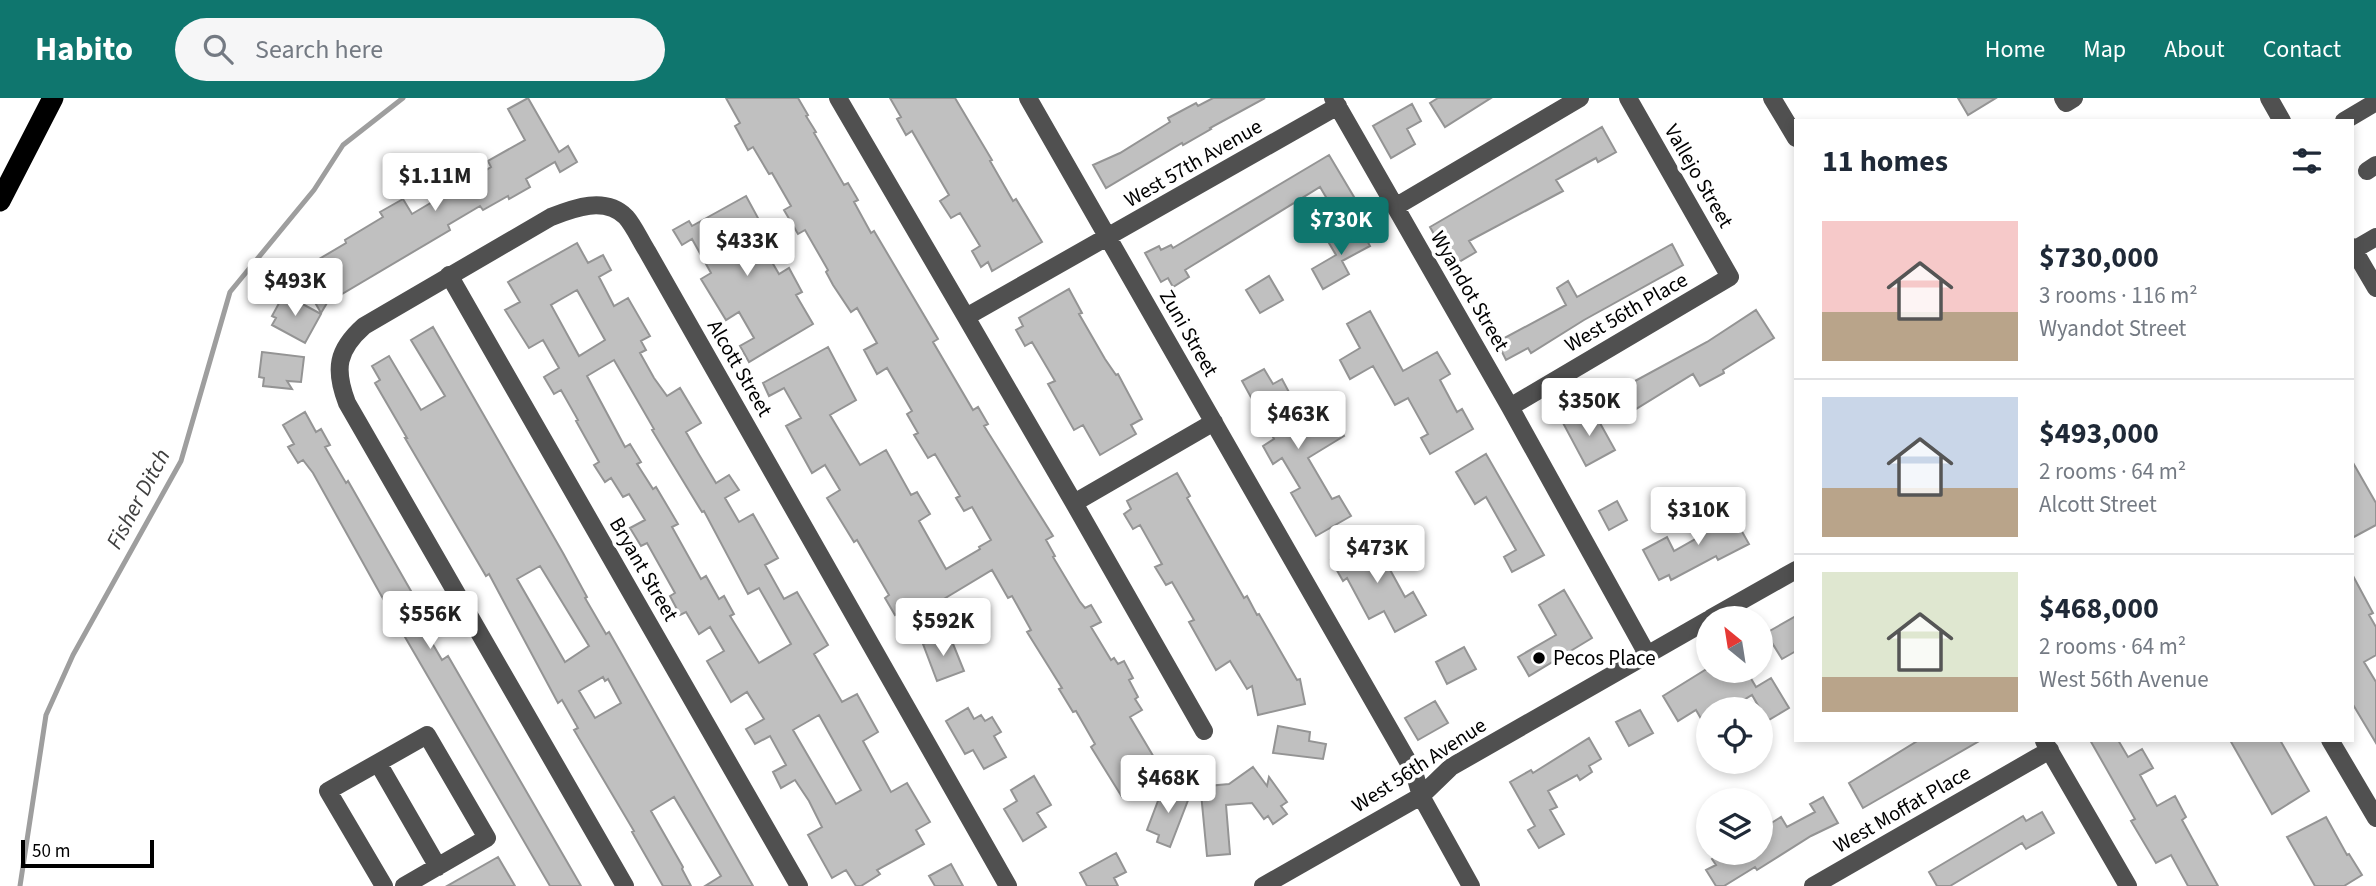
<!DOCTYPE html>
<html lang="en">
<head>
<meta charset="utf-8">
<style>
	body { margin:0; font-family:"Source Sans 3",sans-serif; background:#f6f6f7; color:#1f2937; height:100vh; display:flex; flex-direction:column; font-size:26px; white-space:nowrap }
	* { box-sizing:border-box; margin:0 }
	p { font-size:23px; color:#747a83 }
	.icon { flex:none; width:38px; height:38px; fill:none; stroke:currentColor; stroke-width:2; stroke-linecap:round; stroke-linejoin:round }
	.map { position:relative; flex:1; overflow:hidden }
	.drawer { position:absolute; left:1794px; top:21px; width:560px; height:623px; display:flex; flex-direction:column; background:#fff; border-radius:0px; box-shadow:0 4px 10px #0003 }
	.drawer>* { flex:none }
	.needle { width:46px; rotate:330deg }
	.controls { position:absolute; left:1696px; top:508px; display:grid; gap:14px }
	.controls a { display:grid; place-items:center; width:77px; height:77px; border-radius:50%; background:#fff; box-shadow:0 4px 10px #0003; font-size:35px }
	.scale { position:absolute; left:21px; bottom:18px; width:133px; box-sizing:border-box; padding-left:7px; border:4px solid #000; border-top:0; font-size:19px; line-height:24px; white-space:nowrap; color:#000; -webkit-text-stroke:5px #fff; paint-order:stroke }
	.price { position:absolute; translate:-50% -60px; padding:0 16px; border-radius:7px; background:#fff; color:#222; font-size:23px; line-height:46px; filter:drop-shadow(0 2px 4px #0008) }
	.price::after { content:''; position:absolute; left:50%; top:42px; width:21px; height:16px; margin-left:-10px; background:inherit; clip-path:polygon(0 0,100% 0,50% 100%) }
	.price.selected { background:#0f766e; color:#fff }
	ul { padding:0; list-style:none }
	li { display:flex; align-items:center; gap:21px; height:175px; padding:0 28px }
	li+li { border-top:2px solid #e0e1e3 }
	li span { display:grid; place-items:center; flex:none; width:196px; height:140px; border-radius:0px; color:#555 }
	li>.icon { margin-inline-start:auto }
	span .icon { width:84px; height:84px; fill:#fffc; stroke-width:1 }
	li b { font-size:30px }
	h2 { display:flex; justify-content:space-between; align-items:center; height:84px; padding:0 28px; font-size:30px }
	header { display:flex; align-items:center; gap:42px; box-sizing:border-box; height:98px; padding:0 35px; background:#0f766e; color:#fff }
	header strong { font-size:33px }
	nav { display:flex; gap:38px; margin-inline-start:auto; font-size:24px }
	.search { width:490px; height:63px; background:#f6f6f7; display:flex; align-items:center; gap:18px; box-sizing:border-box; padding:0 24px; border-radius:38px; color:#747a83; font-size:26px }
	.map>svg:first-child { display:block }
</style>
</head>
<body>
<header>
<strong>Habito</strong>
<div class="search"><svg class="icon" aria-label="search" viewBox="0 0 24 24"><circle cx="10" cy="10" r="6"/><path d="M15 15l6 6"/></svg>Search here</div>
<nav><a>Home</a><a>Map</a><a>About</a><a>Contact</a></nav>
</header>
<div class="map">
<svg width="2376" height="788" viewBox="0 0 2376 788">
	<rect width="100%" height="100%" fill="#fff"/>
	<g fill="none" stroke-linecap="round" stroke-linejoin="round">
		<path stroke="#9e9e9e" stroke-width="5" d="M20,788L46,617L73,557L181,363L230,194L314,92L343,47L403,0"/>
	</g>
	<path fill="#c0c0c0" stroke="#949494" stroke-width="2" fill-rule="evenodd" d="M528,0L559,54L568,48L577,64L560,74L555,64L526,81L530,89L509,101L508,98L483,112L480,108L448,127L450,132L327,205L321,215L300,178L306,174L304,170L346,145L345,142L383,119L380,114L403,101L412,116L491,69L488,63L525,42L508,11Z
		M726,0H798L808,17L806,18L816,34L814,35L844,87L848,85L858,102L854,104L871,135L874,133L938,241L933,244L973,312L978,309L988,326L984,328L1053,438L1046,442L1055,458L1053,459L1080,504L1085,510L1091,507L1101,524L1091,529L1111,562L1114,560L1118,566L1124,563L1133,580L1129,582L1138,599L1135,601L1142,612L1130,619L1155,661L1151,664L1159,677L1122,699L1091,649L1095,646L1076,613L1073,614L1059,591L1062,590L1027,534L1031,532L1012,498L1008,500L992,472L914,519L908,509L895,517L885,500L889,497L857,442L854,444L827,400L840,392L825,367L812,375L786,328L801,320L784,290L769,298L763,285L828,249L856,302L830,317L860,367L886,352L911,397L917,394L930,416L919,423L946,471L980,451L979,449L991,442L972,409L964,413L956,400L960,398L935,356L928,360L914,337L918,335L907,316L912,313L887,270L877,276L864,252L877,245L857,210L851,214L833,187L826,174L828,172L805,132L798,136L784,112L791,108L772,75L769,76L753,49L748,52L735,28L740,25Z
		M890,0H955L992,62L990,63L1013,103L1016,101L1042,144L992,173L988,164L981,169L972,153L980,148L960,115L951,120L940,103L949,97L912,33L906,37L897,21L901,19Z
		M1213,0H1265L1210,30L1211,31L1183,47L1182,45L1106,90L1093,67L1120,55L1170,24L1168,20L1196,5L1198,8Z
		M1438,0H1491L1445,29L1430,5Z
		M1958,0H1996L1968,17Z
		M1412,6L1421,23L1407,31L1415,46L1391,60L1373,28Z
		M1602,29L1616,54L1598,64L1596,60L1556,82L1563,93L1469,143L1476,154L1452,168L1430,129Z
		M1329,57L1354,99L1333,111L1320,89L1185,172L1189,179L1173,189L1168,180L1161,184L1145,155L1159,148L1161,152L1171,147L1173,150Z
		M746,98L758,120L749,125L779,176L789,170L802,194L796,197L813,226L749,264L740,248L754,240L739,214L726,222L701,181L711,175L692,141L682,147L673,132L689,123L692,128Z
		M1359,128L1370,148L1342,163L1349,176L1323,191L1312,171L1336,157L1329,145Z
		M577,145L588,165L603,157L611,172L599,179L614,208L628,200L650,238L641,243L646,252L640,255L654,280L667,298L680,290L701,325L686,334L698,355L716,385L729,377L739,392L725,400L739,424L753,416L778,460L765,467L784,501L797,494L828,547L814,556L842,604L857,596L878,634L863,643L891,694L907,685L930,724L916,732L924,746L877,772L880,776L861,788H856L846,772L832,780L808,737L822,729L809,703L795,682L781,690L773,674L786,667L770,638L755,646L746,631L764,621L747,594L731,604L707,563L724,553L710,529L699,536L686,514L680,517L670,498L675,495L647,445L641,448L630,430L645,422L629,396L623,399L611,380L605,384L594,367L599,364L576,323L578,322L561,292L554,296L544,279L559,270L543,242L529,250L505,212L520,204L508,184ZM577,192L605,242L579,258L551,207ZM614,262L654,331L652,332L702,414L704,413L748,496L759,490L791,546L759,565L730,518L734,516L724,498L719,501L706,478L701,481L672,429L678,426L656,389L653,391L637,366L641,364L630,346L625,349L587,278ZM819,617L861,692L836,706L793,632Z
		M1672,146L1683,167L1584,222L1531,255L1528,250L1506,262L1497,244L1566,207L1557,190L1568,183L1577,199Z
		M1269,178L1283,202L1260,215L1246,192Z
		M1069,191L1082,215L1079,216L1105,261L1116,277L1118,276L1142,321L1131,327L1136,336L1100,357L1083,327L1074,332L1048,286L1055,283L1032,244L1025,248L1016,232L1023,228L1019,220Z
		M284,196L321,216L305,245L272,227L276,220L272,218Z
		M1756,212L1774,240L1723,272L1724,275L1700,288L1693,276L1636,311L1624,289L1707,244Z
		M1370,213L1403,273L1437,254L1450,276L1440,282L1457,314L1462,311L1473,331L1430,356L1421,340L1428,336L1408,300L1395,307L1373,268L1350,281L1340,262L1360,250L1347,226Z
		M433,229L563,455L587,499L585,500L606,536L609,534L621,555L753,788H705L721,778L674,699L651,713L683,769L682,771L691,788H663L632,734L634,733L574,632L578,630L562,602L558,605L489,476L486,478L405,340H407L375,285L380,282L372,268L389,258L421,312L445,298L411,242ZM540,468L589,548L565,564L517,481ZM603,579L605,583L608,581L621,605L595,620L579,593Z
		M262,254L304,259L301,284L287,283L292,291L263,288L264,280L259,279Z
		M1264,271L1273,286L1282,281L1291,298L1283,303L1301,335L1332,317L1344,338L1308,360L1332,401L1339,398L1351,418L1316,438L1291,395L1300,390L1282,360L1273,366L1263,348L1274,341L1242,283Z
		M305,314L316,334L321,331L330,347L325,349L346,385L348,383L427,521L424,522L431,536L428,538L442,562L448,558L581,788H550L391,515L313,375L303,362L298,365L288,349L294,346L283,327Z
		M1583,314L1588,323L1596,318L1615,352L1586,368L1563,325Z
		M1486,356L1544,457L1512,474L1504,459L1516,452L1486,399L1475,406L1456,374Z
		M2352,363L2376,405V427L2352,440Z
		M1177,375L1190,398L1187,400L1244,500L1247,498L1257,517L1259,516L1297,582L1300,581L1305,606L1258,617L1252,588L1247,591L1230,563L1216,572L1189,524L1194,522L1172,484L1166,487L1155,469L1162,466L1140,427L1133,431L1124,416L1131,411L1127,403Z
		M1617,403L1627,422L1609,432L1599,413Z
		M1726,405L1749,446L1718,462L1716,458L1671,482L1669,477L1659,482L1643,452L1667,439L1674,453L1704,436L1702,432L1716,424L1710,414Z
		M1372,439L1405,499L1413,494L1426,517L1395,534L1384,513L1369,521L1347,480L1343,483L1331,462Z
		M2352,476L2373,515L2369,517L2376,529V557L2364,564L2376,584V645L2352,605Z
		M1564,492L1592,540L1529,578L1518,559L1556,537L1539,507Z
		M1796,518V553L1782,561L1766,535Z
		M949,536L964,573L937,583L923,546Z
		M1464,549L1476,571L1447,586L1436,564Z
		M1705,572H1746L1756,589L1771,580L1789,610L1767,623L1752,597L1729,611H1708V633L1696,612L1678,623L1663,598Z
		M1435,603L1448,625L1418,642L1405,620Z
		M968,610L974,621L981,617L985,623L992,619L1001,634L994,638L1006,659L984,671L973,652L965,656L946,623Z
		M1640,612L1653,635L1629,648L1616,624Z
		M1278,628L1310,634L1309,643L1326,646L1323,661L1273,655Z
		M1589,640L1601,661L1589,668L1592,674L1580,682L1577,677L1548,693L1557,709L1550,712L1564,736L1539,750L1528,732L1535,728L1510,684L1531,672L1533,675Z
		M1919,642H1981L1863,710L1849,685Z
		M2090,642H2118L2128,659L2142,651L2153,670L2140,677L2157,708L2175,698L2186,719L2182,722L2218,788H2188L2171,757L2156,765L2131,723L2135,721Z
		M2230,642H2280L2309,693L2272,716Z
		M1253,669L1267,688L1269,679L1287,704L1281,708L1287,716L1273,726L1268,718L1264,721L1252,705L1226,707L1230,756L1207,758L1201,695L1209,694L1208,688L1229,686Z
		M1034,678L1051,707L1037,715L1046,729L1023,743L1004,711L1017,703L1011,692Z
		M1164,687L1190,697L1170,749L1157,744L1159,737L1147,732Z
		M1823,699L1838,725L1811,738L1757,772L1755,769L1724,788H1716L1706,772L1716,767L1712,761L1723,754H1760V732L1781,719L1787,729L1815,714L1810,706Z
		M2042,714L2054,735L2026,751L2022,745L1950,788H1937L1929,774L2023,718L2026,723Z
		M2326,719L2347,757L2349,756L2362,777L2344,788H2315L2287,739Z
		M1116,755L1126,774L1114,780L1118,788H1087L1080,775Z
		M498,759L515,788H447Z
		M951,766L963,788H935L929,778Z"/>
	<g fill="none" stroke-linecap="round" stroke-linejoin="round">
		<path stroke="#505050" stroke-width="18" d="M838,0L966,219
			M1028,0L1414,674L1421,698L1471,788
			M1333,0L1510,309L1647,556
			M1772,0L1796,40
			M2063,0L2066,5L2074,0
			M2269,0L2282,23
			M2344,23L2376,4
			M2367,73L2376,67
			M1395,109L1580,0
			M2352,149L2376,190
			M2352,153L2376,139
			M449,177L799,788
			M1510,309L1730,179L1628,0
			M1214,324L1074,405L966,219L1338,8
			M1074,405L1204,633
			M1711,520L1796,472
			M2330,642L2376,720
			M2044,643L2128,788
			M378,665L438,769
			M384,788L328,693L427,637L487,740L404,788
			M625,788L347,305C334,271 337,252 364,228L551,119C574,110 605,98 626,119C634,128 640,142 647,153L1008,788
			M1263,788L1421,698L1451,669L1708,522
			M1813,788L2050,652"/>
		<path stroke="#000" stroke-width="21" d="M0,103L53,0"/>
	</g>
	<circle fill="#000" stroke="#fff" stroke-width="2.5" cx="1539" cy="560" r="7"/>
	<g text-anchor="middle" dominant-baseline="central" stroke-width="7" stroke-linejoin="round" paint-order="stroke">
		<g font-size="21" fill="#000" stroke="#fff">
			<text transform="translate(1193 65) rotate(-30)">West 57th Avenue</text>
			<text transform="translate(1699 78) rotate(60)">Vallejo Street</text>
			<text transform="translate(1470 193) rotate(60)">Wyandot Street</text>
			<text transform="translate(1626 214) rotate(-30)">West 56th Place</text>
			<text transform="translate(1189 235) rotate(60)">Zuni Street</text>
			<text transform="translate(740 270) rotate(60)">Alcott Street</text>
			<text transform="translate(644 471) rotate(60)">Bryant Street</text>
			<text transform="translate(1419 667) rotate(-33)">West 56th Avenue</text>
			<text transform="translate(1902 711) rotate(-30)">West Moffat Place</text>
		</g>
		<g font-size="21" fill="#000" stroke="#fff" text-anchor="start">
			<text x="1553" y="560">Pecos Place</text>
		</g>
		<g font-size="23" font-style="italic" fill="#3f3f3f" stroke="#fff">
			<text transform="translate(138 401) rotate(-62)">Fisher Ditch</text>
		</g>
	</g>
</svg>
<div class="controls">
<a><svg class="needle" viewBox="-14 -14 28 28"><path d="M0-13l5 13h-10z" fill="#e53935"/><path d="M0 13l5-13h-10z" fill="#747a83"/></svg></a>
<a><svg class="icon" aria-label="locate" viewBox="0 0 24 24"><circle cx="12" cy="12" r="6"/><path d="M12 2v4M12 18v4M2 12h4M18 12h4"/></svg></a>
<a><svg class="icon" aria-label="layers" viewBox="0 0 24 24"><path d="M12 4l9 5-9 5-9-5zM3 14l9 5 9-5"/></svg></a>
</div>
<div class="scale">50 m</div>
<b class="price" style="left:435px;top:115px">$1.11M</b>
<b class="price selected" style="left:1341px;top:159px">$730K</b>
<b class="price" style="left:747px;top:180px">$433K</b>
<b class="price" style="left:295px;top:220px">$493K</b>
<b class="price" style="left:1589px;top:340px">$350K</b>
<b class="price" style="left:1298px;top:353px">$463K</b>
<b class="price" style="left:1698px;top:449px">$310K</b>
<b class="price" style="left:1377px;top:487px">$473K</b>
<b class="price" style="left:430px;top:553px">$556K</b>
<b class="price" style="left:943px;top:560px">$592K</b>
<b class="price" style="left:1168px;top:717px">$468K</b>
<section class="drawer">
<h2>11 homes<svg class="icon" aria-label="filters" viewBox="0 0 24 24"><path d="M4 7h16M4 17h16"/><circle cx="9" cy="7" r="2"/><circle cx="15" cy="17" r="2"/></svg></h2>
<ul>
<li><span style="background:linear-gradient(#f6c9c9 65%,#b9a48a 0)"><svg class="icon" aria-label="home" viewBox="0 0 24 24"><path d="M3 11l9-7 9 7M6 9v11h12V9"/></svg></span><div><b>$730,000</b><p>3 rooms · 116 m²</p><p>Wyandot Street</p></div></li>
<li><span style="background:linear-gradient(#c9d6e8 65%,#b9a48a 0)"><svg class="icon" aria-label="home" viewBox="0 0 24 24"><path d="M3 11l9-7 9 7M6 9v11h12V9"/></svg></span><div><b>$493,000</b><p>2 rooms · 64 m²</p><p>Alcott Street</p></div></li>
<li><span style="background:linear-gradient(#dfe7d0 75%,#b9a48a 0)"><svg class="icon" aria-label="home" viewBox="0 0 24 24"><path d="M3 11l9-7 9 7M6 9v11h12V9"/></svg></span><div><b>$468,000</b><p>2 rooms · 64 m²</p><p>West 56th Avenue</p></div></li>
</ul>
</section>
</div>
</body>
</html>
